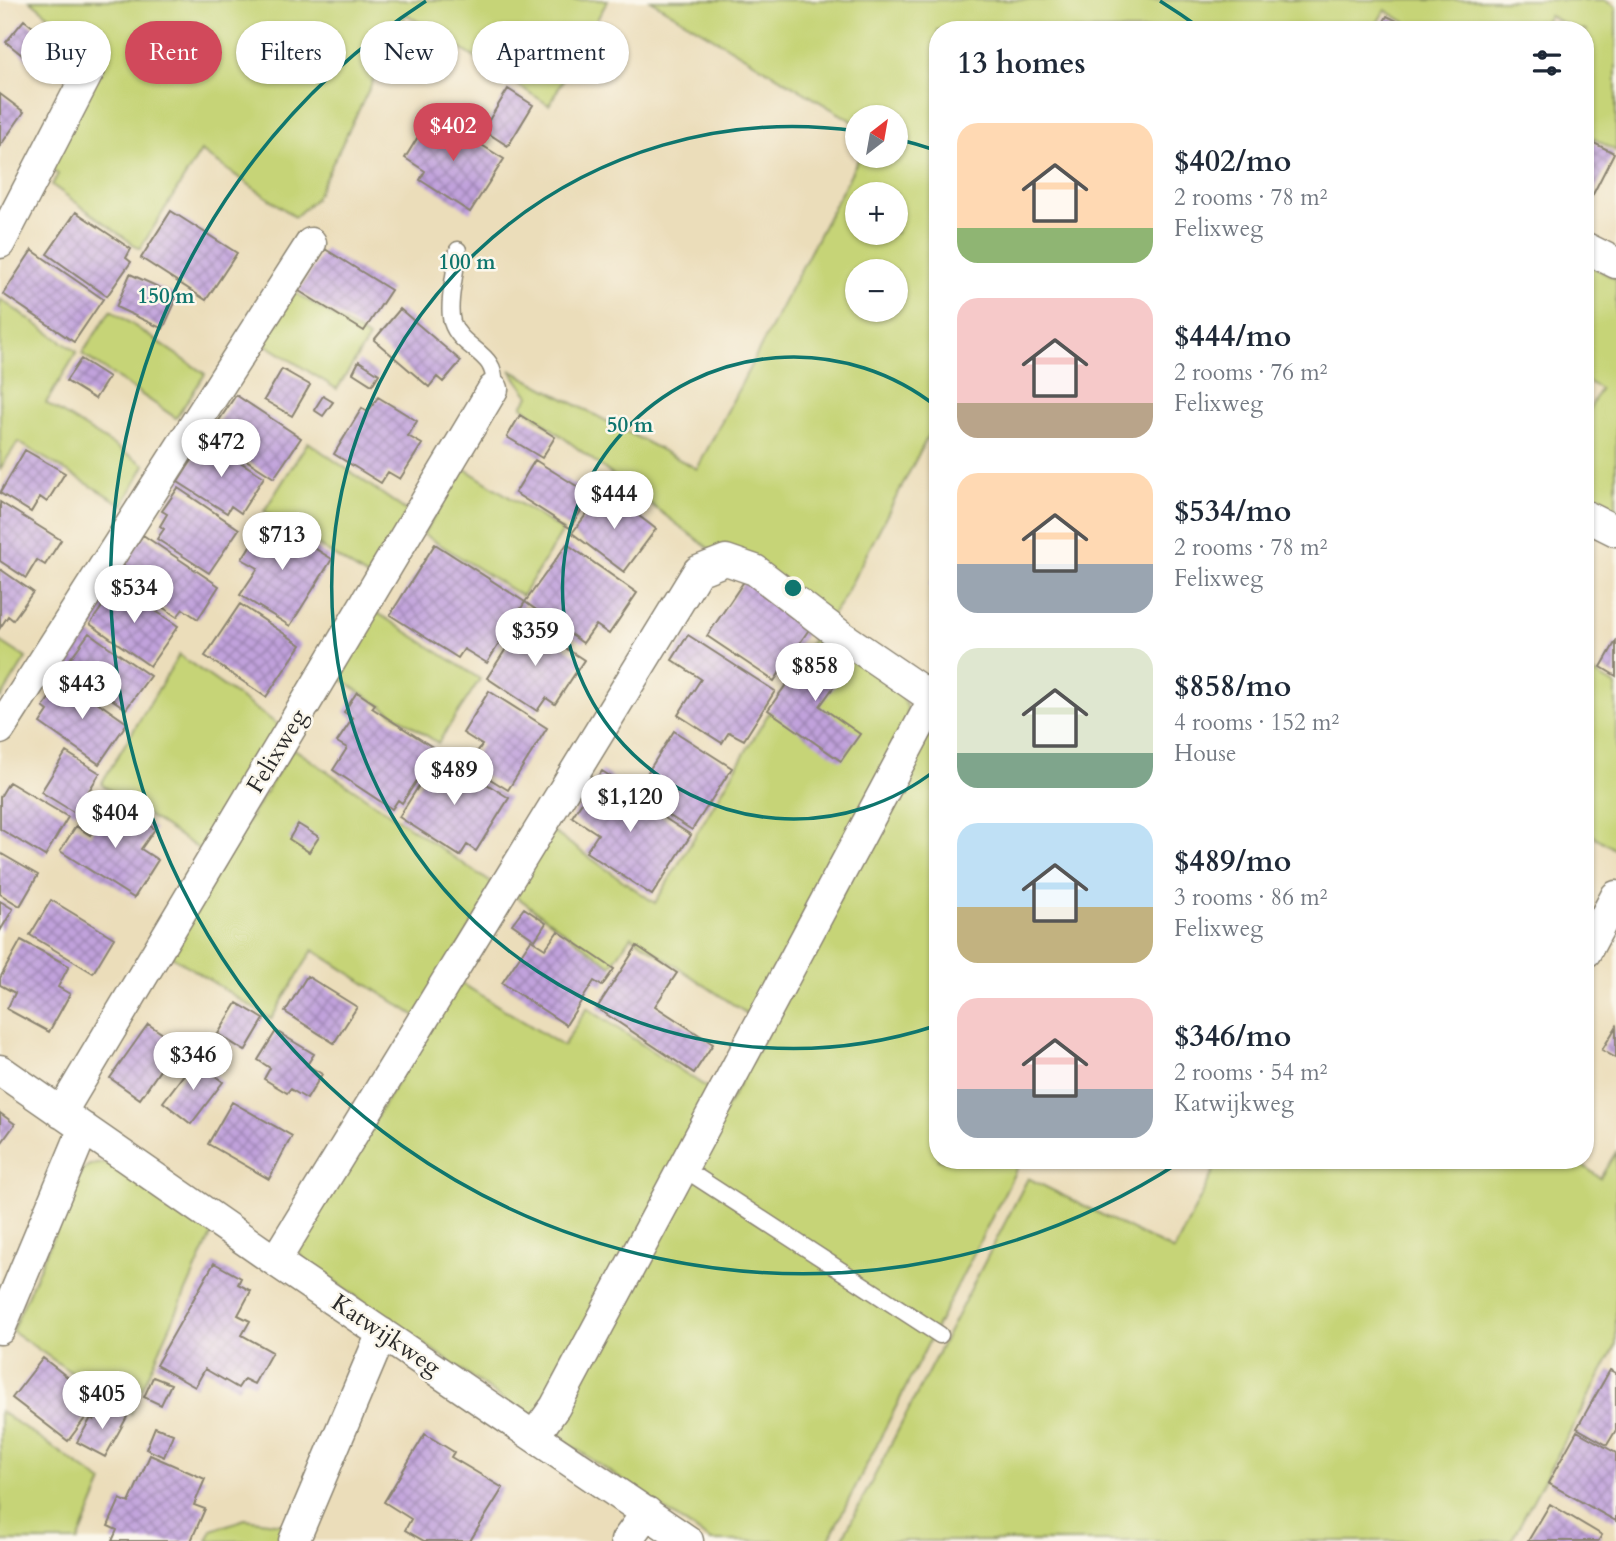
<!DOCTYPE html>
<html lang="en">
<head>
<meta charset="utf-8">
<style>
	body { margin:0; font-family:Cardo,serif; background:#f2f2f3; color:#1f2937; height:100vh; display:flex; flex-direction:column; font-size:26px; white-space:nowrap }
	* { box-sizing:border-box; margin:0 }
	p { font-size:23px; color:#747a83 }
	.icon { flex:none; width:38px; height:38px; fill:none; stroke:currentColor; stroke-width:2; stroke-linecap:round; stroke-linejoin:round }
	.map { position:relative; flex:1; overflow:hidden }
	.details { position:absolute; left:929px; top:21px; width:665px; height:1148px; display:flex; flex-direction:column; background:#fff; border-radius:28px; box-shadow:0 2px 5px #0004 }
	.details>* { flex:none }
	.hud { position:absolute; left:21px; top:21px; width:665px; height:63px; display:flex; gap:14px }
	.needle { width:46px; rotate:31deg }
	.tools { position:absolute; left:845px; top:105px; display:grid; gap:14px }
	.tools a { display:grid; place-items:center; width:63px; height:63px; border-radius:50%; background:#fff; box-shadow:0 2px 5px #0004; font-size:35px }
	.price { position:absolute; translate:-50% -60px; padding:0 16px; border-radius:24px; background:#fff; color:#222; font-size:23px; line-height:46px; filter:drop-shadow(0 2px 4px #0008) }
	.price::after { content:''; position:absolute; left:50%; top:42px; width:21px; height:16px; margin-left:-10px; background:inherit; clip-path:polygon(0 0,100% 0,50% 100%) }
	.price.active { background:#d1495b; color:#fff }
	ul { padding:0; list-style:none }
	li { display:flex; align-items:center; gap:21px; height:175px; padding:0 28px }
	li span { display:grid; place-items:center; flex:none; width:196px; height:140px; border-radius:21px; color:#555 }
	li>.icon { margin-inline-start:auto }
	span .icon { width:84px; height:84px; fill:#fffc; stroke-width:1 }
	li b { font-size:30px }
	h2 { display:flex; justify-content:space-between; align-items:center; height:84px; padding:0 28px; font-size:30px }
	.chip { padding:0 24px; border-radius:32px; background:#fff; box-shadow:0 2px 5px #0004; font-size:24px; line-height:63px }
	.chip.active { background:#d1495b; color:#fff }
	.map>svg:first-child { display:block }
</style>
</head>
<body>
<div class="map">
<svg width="1616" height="1541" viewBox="0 0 1616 1541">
	<defs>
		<pattern id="building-cross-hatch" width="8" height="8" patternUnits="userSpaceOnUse" patternTransform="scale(1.75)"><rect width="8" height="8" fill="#c1a2dc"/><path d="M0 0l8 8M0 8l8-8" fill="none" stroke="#9d84b3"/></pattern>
	</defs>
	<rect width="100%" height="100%" fill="#fbf7ec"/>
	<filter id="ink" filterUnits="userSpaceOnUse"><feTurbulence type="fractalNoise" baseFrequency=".0143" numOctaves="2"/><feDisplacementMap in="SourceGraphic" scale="14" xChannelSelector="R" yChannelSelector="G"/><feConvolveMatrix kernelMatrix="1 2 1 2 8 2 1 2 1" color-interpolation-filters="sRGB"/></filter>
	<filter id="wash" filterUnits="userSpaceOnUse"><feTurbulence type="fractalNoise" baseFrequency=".00686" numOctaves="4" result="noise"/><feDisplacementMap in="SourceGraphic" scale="28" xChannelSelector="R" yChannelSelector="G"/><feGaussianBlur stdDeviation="1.57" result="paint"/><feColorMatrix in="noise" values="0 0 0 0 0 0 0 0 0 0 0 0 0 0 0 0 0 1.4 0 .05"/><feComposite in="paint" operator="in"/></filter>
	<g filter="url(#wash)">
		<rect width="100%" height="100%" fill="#ebddba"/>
		<path fill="#c6d477" stroke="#788051" stroke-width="2" fill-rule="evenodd" d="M30,0H608L549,105L406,14L315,199L295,217L201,151L140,249L52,185L58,174L43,165L50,128L93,52Z
			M650,0H1604L1616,7V151L1586,134V30H1574L1549,15L1540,30H1418L1385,10L1373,30H938V417L842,601L831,616L716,554L522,406L529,396L510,370L697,469L860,156H896V117H858L857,124ZM858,194H896V233H858ZM858,271H896V310H858Z
			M1586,263L1616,279V521L1586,505V416L1600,389L1586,380Z
			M294,292L369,338L337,389L263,343Z
			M0,299L77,352L46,403L145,465L123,505L18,442L0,469Z
			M111,310L205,374L176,418L82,354Z
			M308,442L408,512L368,577L264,511Z
			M465,469L563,531L522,596L423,534Z
			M376,612L480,679L438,743L336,676Z
			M819,629L899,692L907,706V721L755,1019L631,936L611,966L509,891L549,829L655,903Z
			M0,641L26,658L1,698H0Z
			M179,655L280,726L205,853L101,784Z
			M1586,668L1616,686V850L1586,831Z
			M938,725V1160H1021L828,1541H711L572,1446L560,1435V1417L926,737Z
			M293,748L496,886L416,1016L313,950L271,1019L167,953Z
			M458,981L563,1046L587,1008L715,1093L542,1412L530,1415L520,1411L305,1261L299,1253V1246Z
			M1616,1152V1346L1511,1541H841L1028,1178L1174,1251L1219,1160H1576L1600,1178Z
			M103,1163L114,1165L213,1231L131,1414L12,1331L82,1170L90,1165Z
			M0,1411L103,1482L78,1541H0Z
			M245,1519L290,1525L283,1541H207L212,1530Z"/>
		<g id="blocks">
			<path fill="url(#building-cross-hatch)" d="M1387,16L1399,22L1395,30H1379Z
				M24,20L61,49L43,72L6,42Z
				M508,89L533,105L508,146L483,130Z
				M0,94L24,112L0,146Z
				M432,114L504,159L470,212L420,180L425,171L405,158Z
				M1586,139L1614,153L1587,206L1586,205Z
				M171,211L237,253L206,300L141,258Z
				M76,212L131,249L126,258L131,262L107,296L47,254Z
				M325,249L391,290L364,331L299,291Z
				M32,250L103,299L74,342L3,294Z
				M130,274L178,296L163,329L116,307Z
				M400,309L461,361L443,382L437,377L429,387L374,340Z
				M81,359L109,377L95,399L66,381Z
				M359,361L379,374L372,385L353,373Z
				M282,369L310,385L292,416L264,400Z
				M236,395L301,438L274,478L215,440L224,426L218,422Z
				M323,396L333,402L323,416L314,410Z
				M378,397L417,421L408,436L422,444L400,479L388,472L381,483L334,454L362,408L368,412Z
				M520,415L555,437L542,458L507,437Z
				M205,440L264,477L241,513L231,506L227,513L178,482Z
				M25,450L65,473L47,502L40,497L31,512L0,493Z
				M535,460L591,495L570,528L515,493Z
				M178,488L239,529L209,573L157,539L164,529L160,526L167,514L162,511Z
				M605,490L656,529L624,572L572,533Z
				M0,502L61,540L45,565L37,560L26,578L0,561Z
				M267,519L332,559L290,626L240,595L258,568L242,559Z
				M143,535L219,586L198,619L183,609L177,617L122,580L129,569L122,565Z
				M435,544L525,602L567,544L637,593L609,634L596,625L583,643L525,602L487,663L464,649L458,658L390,615Z
				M0,569L33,592L13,620L8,616L0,628Z
				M938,570V590L929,585Z
				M747,577L814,622L774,681L707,636Z
				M117,585L178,626L150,666L90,624Z
				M240,604L301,645L266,697L205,656Z
				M524,621L584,660L555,704L546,698L537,711L487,678Z
				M89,633L150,676L126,709L65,666Z
				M688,635L775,691L744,740L729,732L722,743L678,715L701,679L672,660Z
				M1616,641V676L1601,667Z
				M815,644L848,667L820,706L860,734L841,761L768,710Z
				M63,678L127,723L99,764L40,723L48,711L43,707Z
				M489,691L547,728L508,790L479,772L483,766L472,759L482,745L463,733Z
				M357,692L375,704L372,708L437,750L402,803L398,800L392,809L333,770L347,748L337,742L353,718L344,712Z
				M674,731L732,768L692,830L665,813L676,795L646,775Z
				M66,752L100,773L75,813L41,792Z
				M439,754L509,798L476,851L467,845L460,856L399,817Z
				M602,771L629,788L626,793L691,835L652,895L586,852L598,834L572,817Z
				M9,782L68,817L45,856L0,829V797Z
				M111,802L155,829L141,849L158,860L134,898L60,851L76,826L90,835Z
				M298,824L319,837L309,852L289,839Z
				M0,853L38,875L20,906L0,894Z
				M51,900L114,938L93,973L30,935Z
				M0,901L13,909L0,931Z
				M524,908L546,923L535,940L512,924Z
				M558,931L614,969L602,986L594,981L566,1025L502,983L531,940L545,949Z
				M21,940L69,966L58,987L70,994L49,1032L7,1009L15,993L0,985V978Z
				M637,946L677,973L655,1006L713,1044L694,1073L597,1008Z
				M307,976L357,1007L334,1043L285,1012Z
				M237,1003L264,1019L245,1051L218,1034Z
				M148,1024L178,1044L140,1099L110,1078Z
				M1616,1027V1058L1602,1050Z
				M276,1031L314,1054L307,1065L322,1074L307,1099L290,1089L287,1093L264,1079L270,1068L258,1060Z
				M195,1060L223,1082L191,1124L163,1102Z
				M232,1102L292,1136L269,1179L208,1144Z
				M0,1113L15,1124L0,1145Z
				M214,1263L241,1278L238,1284L251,1291L238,1315L250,1321L242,1335L272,1352L254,1384L244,1379L238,1388L205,1369L195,1387L156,1365Z
				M43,1358L98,1401L68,1441L12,1398Z
				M1610,1370L1616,1373V1430L1607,1445L1577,1428Z
				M153,1377L171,1384L161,1405L144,1397Z
				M103,1404L127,1417L105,1457L77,1442L91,1418L94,1420Z
				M155,1427L173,1434L164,1457L146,1449Z
				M1577,1431L1616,1453V1521L1548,1483Z
				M425,1434L454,1452L451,1457L503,1488L470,1541H424L405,1530L411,1519L384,1502Z
				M150,1455L205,1479L194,1505L205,1509L191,1541H112L117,1530L108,1526L120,1499L129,1503Z
				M1550,1504L1602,1535L1598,1541H1528Z"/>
		</g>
	</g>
	<g filter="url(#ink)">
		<use href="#blocks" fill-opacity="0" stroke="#8b8472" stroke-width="2"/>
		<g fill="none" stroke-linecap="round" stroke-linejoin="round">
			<defs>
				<path id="service" d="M458,250C456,270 447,304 452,322C461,351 501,352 493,389
					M683,1168L940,1335"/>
				<path id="minor" d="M0,243L90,69
					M1586,248L1616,263
					M1586,516L1616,531
					M0,729L311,243
					M1586,952L1616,896
					M0,1070L275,1261L688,1541
					M61,1113L493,389
					M275,1261L698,571L726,560L755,570L840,635L938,702
					M0,1329L84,1128
					M534,1436L555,1407L933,700
					M294,1541L382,1333
					M626,1541L647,1512"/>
			</defs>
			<use href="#service" stroke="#8b8472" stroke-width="19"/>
			<use href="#minor" stroke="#8b8472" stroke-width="33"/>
			<use href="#service" stroke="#fff" stroke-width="16"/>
			<use href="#minor" stroke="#fff" stroke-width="30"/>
		</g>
	</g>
	<g fill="none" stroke="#0f766e" stroke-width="3.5">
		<path d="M937 769A231 231 0 1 1 937 407"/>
		<path d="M935 1026A461 461 0 1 1 857 131M897 139A461 461 0 0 1 935 150"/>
		<path d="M1180 1162A692 692 0 1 1 426 1M1160 1A692 692 0 0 1 1200 28"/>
	</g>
	<g text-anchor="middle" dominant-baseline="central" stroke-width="5" stroke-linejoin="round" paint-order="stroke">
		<g font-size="24" fill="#2b2b2b" stroke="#fbf7ec">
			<text transform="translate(277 751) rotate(-59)">Felixweg</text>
			<text transform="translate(386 1335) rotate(34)">Katwijkweg</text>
		</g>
	</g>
	<circle cx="793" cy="588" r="10" fill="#0f766e" stroke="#fbf7ec" stroke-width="3.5"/>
	<g font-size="21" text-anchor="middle" font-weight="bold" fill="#0f766e" stroke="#fbf7ec" stroke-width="5" stroke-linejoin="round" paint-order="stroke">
		<text x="467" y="269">100 m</text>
		<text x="166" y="303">150 m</text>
		<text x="630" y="432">50 m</text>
	</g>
</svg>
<div class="tools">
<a><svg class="needle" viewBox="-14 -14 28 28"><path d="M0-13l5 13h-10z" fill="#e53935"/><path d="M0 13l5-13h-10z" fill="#747a83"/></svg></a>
<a>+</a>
<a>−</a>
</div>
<b class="price active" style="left:453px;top:163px">$402</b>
<b class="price" style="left:221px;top:479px">$472</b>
<b class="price" style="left:614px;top:531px">$444</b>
<b class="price" style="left:282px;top:572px">$713</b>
<b class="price" style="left:134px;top:625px">$534</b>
<b class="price" style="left:535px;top:668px">$359</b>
<b class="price" style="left:815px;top:703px">$858</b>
<b class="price" style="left:82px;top:721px">$443</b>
<b class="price" style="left:454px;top:807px">$489</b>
<b class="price" style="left:630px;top:834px">$1,120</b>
<b class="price" style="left:115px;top:850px">$404</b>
<b class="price" style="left:193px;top:1092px">$346</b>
<b class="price" style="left:102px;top:1431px">$405</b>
<div class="hud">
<a class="chip">Buy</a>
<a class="chip active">Rent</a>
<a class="chip">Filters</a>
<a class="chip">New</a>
<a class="chip">Apartment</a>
</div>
<section class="details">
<h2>13 homes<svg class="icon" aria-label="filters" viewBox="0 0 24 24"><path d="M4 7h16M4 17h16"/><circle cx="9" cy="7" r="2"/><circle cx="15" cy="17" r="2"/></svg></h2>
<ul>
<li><span style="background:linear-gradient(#ffd9b3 75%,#8fb573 0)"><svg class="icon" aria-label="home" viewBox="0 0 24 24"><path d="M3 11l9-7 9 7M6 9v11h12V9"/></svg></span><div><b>$402/mo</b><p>2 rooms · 78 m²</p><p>Felixweg</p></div></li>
<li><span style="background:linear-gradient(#f6c9c9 75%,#b9a48a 0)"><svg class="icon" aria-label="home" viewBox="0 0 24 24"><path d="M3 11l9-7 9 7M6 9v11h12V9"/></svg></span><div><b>$444/mo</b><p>2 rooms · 76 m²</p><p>Felixweg</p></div></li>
<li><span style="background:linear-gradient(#ffd9b3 65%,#9aa5b1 0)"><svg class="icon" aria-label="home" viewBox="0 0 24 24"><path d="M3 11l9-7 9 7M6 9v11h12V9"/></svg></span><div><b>$534/mo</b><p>2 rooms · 78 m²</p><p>Felixweg</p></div></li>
<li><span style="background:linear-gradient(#dfe7d0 75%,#7fa58c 0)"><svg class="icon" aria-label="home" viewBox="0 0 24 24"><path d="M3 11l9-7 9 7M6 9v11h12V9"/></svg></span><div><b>$858/mo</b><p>4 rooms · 152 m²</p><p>House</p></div></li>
<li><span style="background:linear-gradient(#bfe0f5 60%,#c2b280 0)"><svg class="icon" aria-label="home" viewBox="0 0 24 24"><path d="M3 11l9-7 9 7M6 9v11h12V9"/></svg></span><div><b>$489/mo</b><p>3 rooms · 86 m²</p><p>Felixweg</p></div></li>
<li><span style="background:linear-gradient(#f6c9c9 65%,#9aa5b1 0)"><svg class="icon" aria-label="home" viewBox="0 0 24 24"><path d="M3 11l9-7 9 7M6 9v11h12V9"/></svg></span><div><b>$346/mo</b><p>2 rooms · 54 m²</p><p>Katwijkweg</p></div></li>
</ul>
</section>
</div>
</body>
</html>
